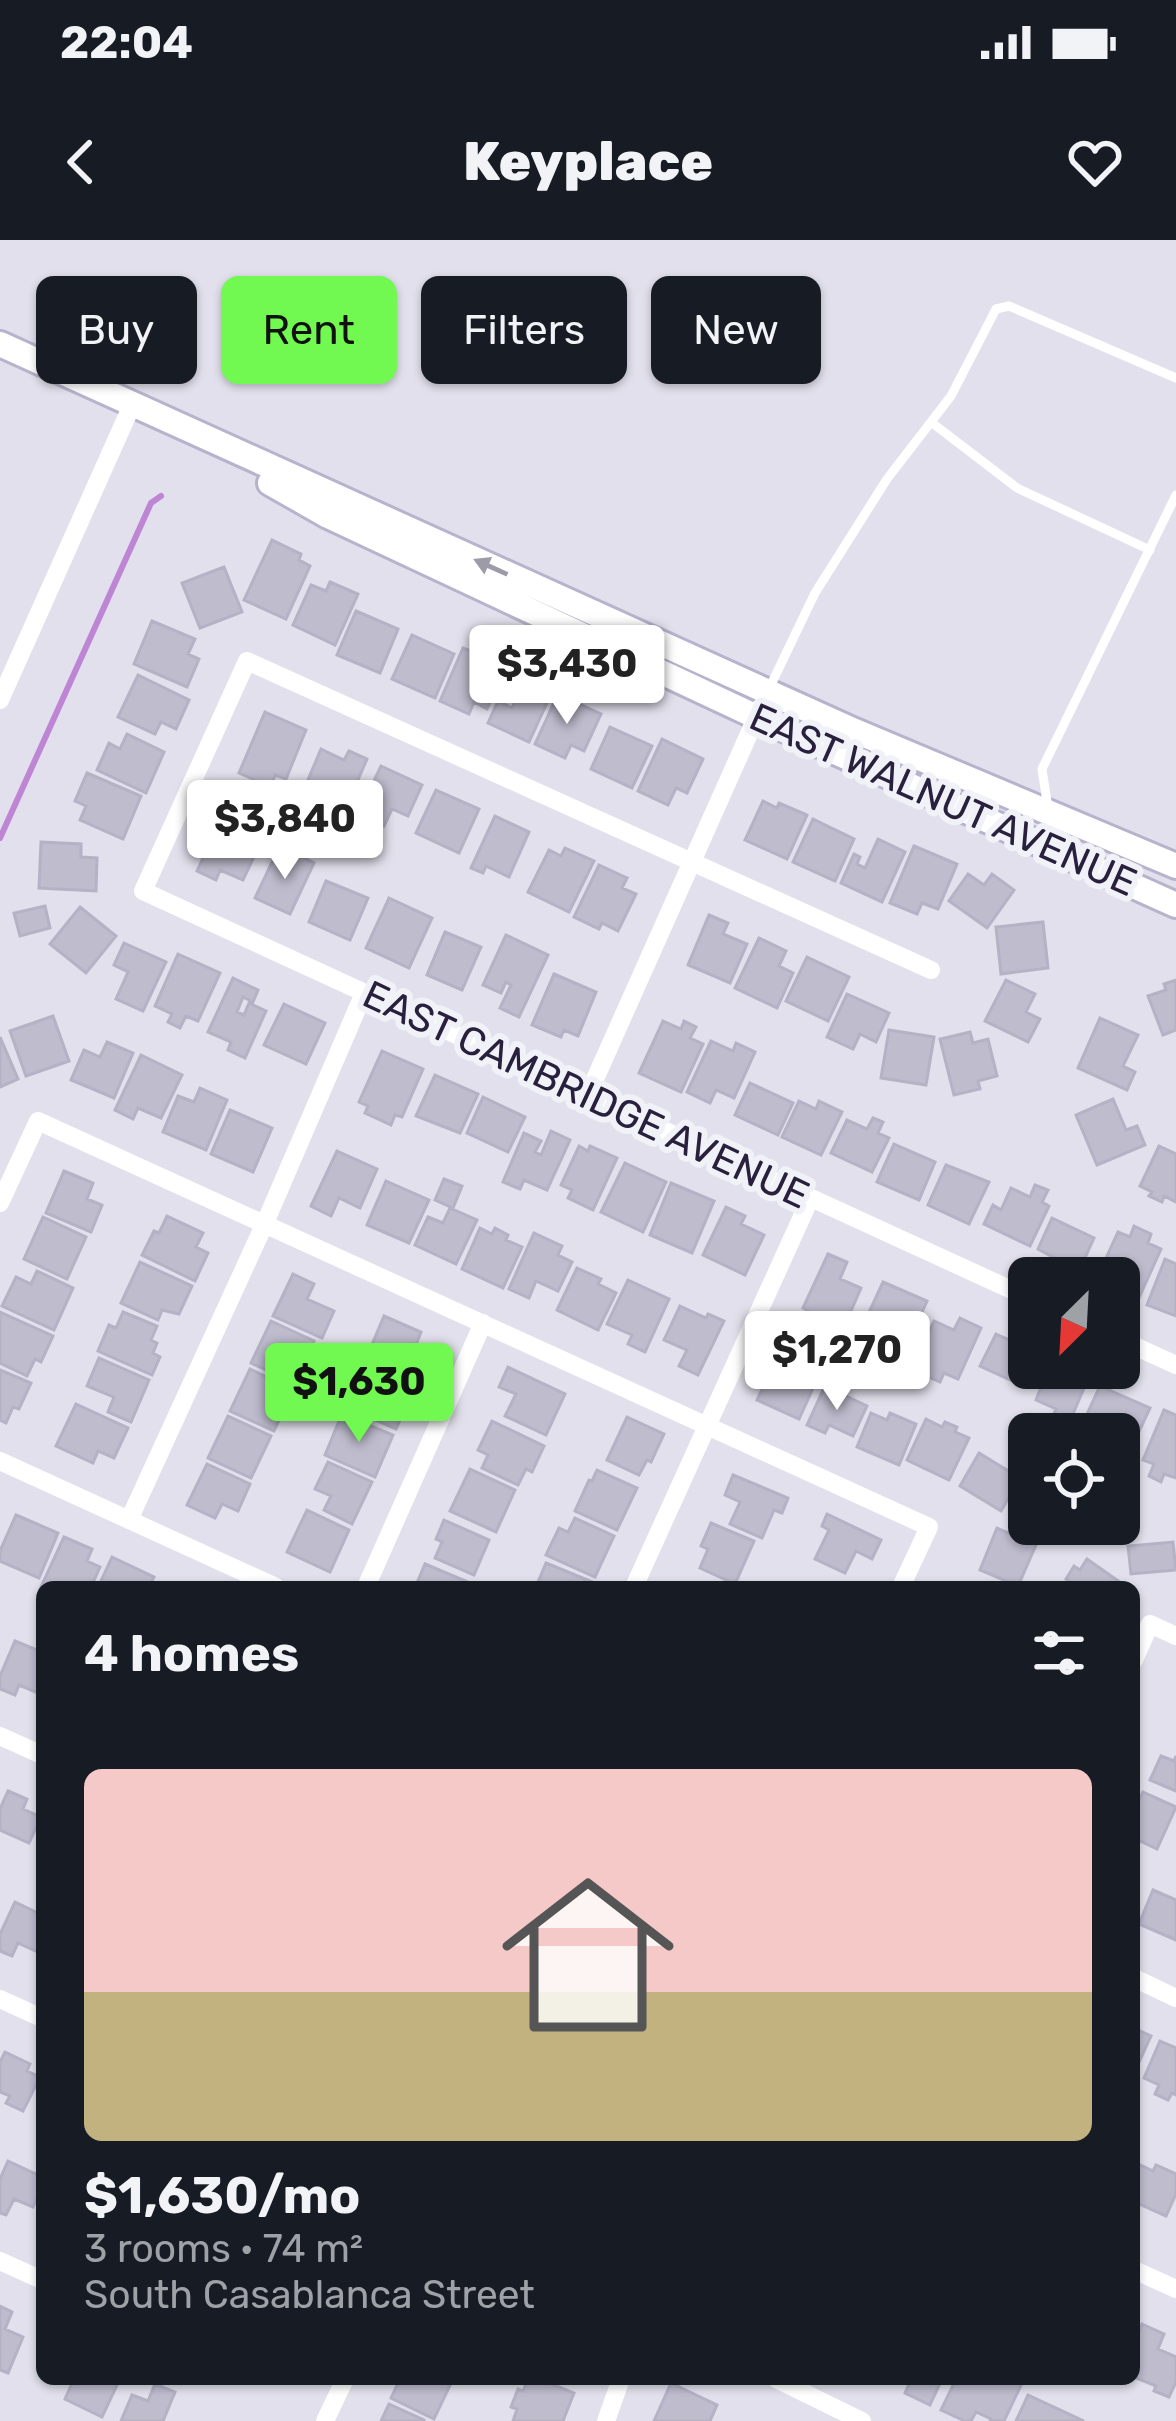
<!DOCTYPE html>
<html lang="en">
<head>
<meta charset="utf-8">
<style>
	body { margin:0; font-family:Rubik,sans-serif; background:#20242c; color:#f1f3f6; height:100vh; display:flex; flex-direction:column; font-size:45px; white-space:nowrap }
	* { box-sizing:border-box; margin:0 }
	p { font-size:39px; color:#9ea1a6 }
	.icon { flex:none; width:66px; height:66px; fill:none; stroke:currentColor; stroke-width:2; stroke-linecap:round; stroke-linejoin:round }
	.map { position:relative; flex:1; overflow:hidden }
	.panel { position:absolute; left:36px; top:1341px; width:1104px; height:804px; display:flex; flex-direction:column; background:#171b24; border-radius:18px; box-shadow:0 3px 9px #0004 }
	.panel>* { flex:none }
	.banner { position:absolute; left:36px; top:36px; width:1104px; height:108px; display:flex; gap:24px }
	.needle { width:78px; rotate:204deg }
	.tools { position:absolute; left:1008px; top:1017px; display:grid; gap:24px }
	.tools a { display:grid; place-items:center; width:132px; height:132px; border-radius:18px; background:#171b24; box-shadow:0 3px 9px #0004; font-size:60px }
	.price { position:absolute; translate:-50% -102px; padding:0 27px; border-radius:12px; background:#fff; color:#222; font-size:39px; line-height:78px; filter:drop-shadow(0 3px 6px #0008) }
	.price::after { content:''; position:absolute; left:50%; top:72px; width:36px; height:27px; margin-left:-18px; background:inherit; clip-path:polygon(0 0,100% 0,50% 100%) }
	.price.current { background:#71f951; color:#111 }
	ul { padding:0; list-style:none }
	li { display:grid; align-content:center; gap:24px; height:636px; padding:0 48px }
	li span { display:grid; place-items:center; height:372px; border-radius:18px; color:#555 }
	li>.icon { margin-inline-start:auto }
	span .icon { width:216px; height:216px; fill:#fffc; stroke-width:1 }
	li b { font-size:51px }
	h2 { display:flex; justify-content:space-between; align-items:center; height:144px; padding:0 48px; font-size:51px }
	.pill { padding:0 42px; border-radius:18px; background:#171b24; box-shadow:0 3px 9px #0004; font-size:42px; line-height:108px }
	.pill.current { background:#71f951; color:#111 }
	.status { display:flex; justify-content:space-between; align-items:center; height:84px; padding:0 60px; background:#171b24; direction:ltr }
	.status svg { height:33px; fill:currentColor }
	header { display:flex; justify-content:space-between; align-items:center; height:156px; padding:0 48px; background:#171b24; font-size:54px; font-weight:800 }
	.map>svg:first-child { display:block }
</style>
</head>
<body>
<div class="status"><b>22:04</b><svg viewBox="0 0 49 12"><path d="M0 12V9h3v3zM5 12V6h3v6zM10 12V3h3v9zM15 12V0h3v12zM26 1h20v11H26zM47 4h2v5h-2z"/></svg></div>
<header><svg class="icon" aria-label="back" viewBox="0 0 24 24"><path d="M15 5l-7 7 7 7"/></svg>Keyplace<svg class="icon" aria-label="heart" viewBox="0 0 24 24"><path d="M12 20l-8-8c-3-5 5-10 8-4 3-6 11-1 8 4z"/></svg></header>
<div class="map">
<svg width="1176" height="2181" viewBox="0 0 1176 2181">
	<rect width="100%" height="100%" fill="#e1e0ec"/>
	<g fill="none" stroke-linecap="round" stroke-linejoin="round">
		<path stroke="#bd85d4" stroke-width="6" d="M0,598L151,263L161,256"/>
	</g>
	<path fill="#bebccd" stroke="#b5b2c6" stroke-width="3" d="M272,300L301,314L299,320L310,326L286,379L244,360Z
		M224,327L242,372L200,388L182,343Z
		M330,342L358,354L335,405L293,385L311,345L326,351Z
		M356,371L398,389L380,433L337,415Z
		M152,381L195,399L188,414L199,419L187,447L134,424Z
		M412,395L454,414L435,458L392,439Z
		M463,408L506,426L487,469L474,462L469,474L440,461Z
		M138,435L189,460L176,489L161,482L155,494L118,477Z
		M525,439L552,452L529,502L488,483L498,461L512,468Z
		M558,454L601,474L584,511L571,505L565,518L535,504Z
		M265,472L306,490L286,539L275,535L271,547L239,533Z
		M610,487L652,506L632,548L591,529Z
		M127,494L164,512L146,553L97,530L109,503L120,509Z
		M662,499L703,519L687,553L676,548L668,565L638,551Z
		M321,509L344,520L349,511L367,519L344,572L319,561L321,555L305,547Z
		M381,526L422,545L408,576L392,569L384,586L358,574Z
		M87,533L141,556L123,599L80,580L86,566L75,561Z
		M436,550L479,569L459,613L416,593Z
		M763,561L777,568L779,563L807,575L787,619L745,600Z
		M224,574L265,593L243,640L220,630L216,640L197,631Z
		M495,576L529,592L509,637L486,626L483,633L471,628Z
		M813,579L854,599L835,641L793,622Z
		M878,599L905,612L882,662L841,643L854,614L860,617L857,624L865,628Z
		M41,602L81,604V617L97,618L96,651L39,648Z
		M914,606L957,624L938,669L922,663L917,674L890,663Z
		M565,608L594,621L569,672L528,652L549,610L561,616Z
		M276,614L293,622L297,614L314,623L290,674L255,658Z
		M599,625L627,638L622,648L636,654L618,691L602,683L599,689L574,677Z
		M968,634L984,645L992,634L1014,650L987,688L949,661Z
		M326,641L368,658L350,700L309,682Z
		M389,658L432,678L409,728L366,708Z
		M45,666L50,688L20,696L14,673Z
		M80,667L116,696L86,733L50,704Z
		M709,675L728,683L723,694L747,704L730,743L688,725Z
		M1043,682L1048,728L1001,734L996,687Z
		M445,692L481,707L462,750L427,735Z
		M506,695L548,715L519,777L500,768L511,745L506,742L501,753L483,745Z
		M759,698L786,711L779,726L793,733L777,768L735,748Z
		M124,703L166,722L143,771L116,759L128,732L114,725Z
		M178,714L220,733L198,781L186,776L180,788L168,782L172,774L155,766Z
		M807,717L849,737L828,781L786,761Z
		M554,734L596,752L578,796L564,790L561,797L532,785Z
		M233,738L258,750L253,762L243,757L237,772L244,775L249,763L266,771L245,818L228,810L231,802L208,792Z
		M1006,740L1035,754L1026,772L1040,779L1028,802L985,781Z
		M1176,740V790L1163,795L1148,756L1166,750L1164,744Z
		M847,754L889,773L876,802L860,794L853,809L827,797Z
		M284,764L325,783L306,824L264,805Z
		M53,776L69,821L26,836L10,791Z
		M1100,778L1138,795L1123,826L1135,832L1127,850L1078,828Z
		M663,781L681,789L684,781L696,787L690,798L703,804L681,852L639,833Z
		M889,790L934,797L926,845L881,838Z
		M970,792L973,803L988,799L997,836L978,841L980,849L954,855L940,799Z
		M0,797L18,839L0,847Z
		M711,801L733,811L736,803L755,812L734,858L716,850L710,863L687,852Z
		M107,802L133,813L114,858L71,840L84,810L100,817Z
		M382,811L423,829L402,877L395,875L391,885L365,873L368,866L359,862Z
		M141,815L182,835L161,878L138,868L133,879L115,870Z
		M435,835L478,854L460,893L416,876Z
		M750,843L793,863L778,895L735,875Z
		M200,848L227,860L206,910L163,892L178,856L194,862Z
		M483,857L525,877L508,912L467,893Z
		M1113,859L1126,890L1137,886L1145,905L1097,925L1076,875Z
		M799,861L816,869L819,861L842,872L821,915L782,897Z
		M230,870L272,888L253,932L211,914Z
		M873,878L883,882L878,893L889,898L872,932L831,913L847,880L867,889Z
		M551,891L570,900L547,950L524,940L520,949L503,942L524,893L541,901L535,912L541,915Z
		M894,904L935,922L919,960L877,942Z
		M579,906L588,911L590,906L617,918L593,970L568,958L572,950L561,945Z
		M1159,906L1176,914V962L1164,956L1162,962L1149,956L1152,952L1140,946Z
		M337,911L377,929L360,968L339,958L331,976L311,966Z
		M625,923L666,942L643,992L601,972Z
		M946,925L989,942L969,984L928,965Z
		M64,931L93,943L87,959L102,965L91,992L46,973Z
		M444,939L462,946L453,968L435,960Z
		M386,941L429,960L409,1003L367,985Z
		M671,943L714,961L692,1013L650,995Z
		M1035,945L1048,950L1042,962L1049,966L1030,1006L984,984L993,965L1001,970L1011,948L1030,957Z
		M726,967L745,976L741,984L764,995L745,1035L703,1015Z
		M450,968L477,980L456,1024L415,1005L428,977L443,983Z
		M167,976L203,993L196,1007L208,1013L195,1041L142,1015L154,991L159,993Z
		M43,977L86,997L67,1039L24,1019Z
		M1052,978L1094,998L1079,1031L1038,1009Z
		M1134,986L1151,994L1148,1003L1161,1009L1138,1060L1119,1051V1038H1097L1118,992L1130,997Z
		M480,988L492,994L495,988L508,995L506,1000L522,1007L503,1048L462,1029Z
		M534,993L562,1006L558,1015L572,1022L558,1051L536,1041L529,1058L509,1049Z
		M828,1014L847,1022L840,1039L861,1048L847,1080L834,1074L829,1083L803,1068Z
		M1165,1019L1176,1024V1076L1147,1065Z
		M140,1022L192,1046L179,1074L162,1070L158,1080L121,1063Z
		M577,1028L601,1039L598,1044L616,1053L598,1090L557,1070Z
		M37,1031L73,1048L54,1090L2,1066L16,1037L31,1044Z
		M293,1034L314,1044L307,1059L334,1071L322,1098L273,1076Z
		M628,1040L669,1059L645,1112L628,1104L632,1095L607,1084Z
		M883,1042L927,1061L905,1110L890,1104L886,1115L873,1109L876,1102L859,1094Z
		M680,1066L706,1078L708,1074L724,1081L698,1135L679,1126L687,1110L664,1100Z
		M0,1072L53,1096L41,1122L35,1119L27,1136L0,1123Z
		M123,1072L157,1086L151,1100L157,1103L153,1113L160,1117L152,1135L98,1111L109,1085L116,1088Z
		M384,1076L421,1092L416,1105L432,1112L419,1141L366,1119Z
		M960,1078L981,1088L958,1139L944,1133L940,1142L920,1133L924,1124L916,1120L934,1081L954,1090Z
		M271,1081L314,1101L294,1143L251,1123Z
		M996,1094L1029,1109V1128L1021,1145L980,1126Z
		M99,1118L149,1140L131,1182L108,1172L114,1157L87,1146Z
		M508,1127L565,1154L546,1195L505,1176L516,1154L499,1147Z
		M372,1128L415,1146L396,1189L353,1170Z
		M1049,1128H1070L1089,1136L1070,1181L1054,1174L1056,1169L1036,1160Z
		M250,1129L277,1142L270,1158L286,1165L274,1191L230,1171Z
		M0,1130L31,1143L19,1169L13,1167L6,1183L0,1180Z
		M782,1132L814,1146L799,1179L757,1160L769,1135L779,1139Z
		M825,1146L867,1166L853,1196L829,1185L825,1193L807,1185Z
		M1100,1146L1150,1168L1124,1224L1119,1222V1194H1096L1081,1187Z
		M76,1164L128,1188L114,1218L98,1211L93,1223L56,1206Z
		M1164,1170L1176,1175V1238L1164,1234L1161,1242L1149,1236L1154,1224L1143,1220Z
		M871,1173L887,1180L890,1173L916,1184L899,1225L857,1207Z
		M342,1174L393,1195L375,1237L325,1215Z
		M228,1176L271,1196L251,1238L208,1218Z
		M627,1177L664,1194L651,1222L647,1220L639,1235L607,1220Z
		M926,1179L942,1187L945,1182L957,1187L955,1192L969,1198L949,1240L907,1220Z
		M492,1181L544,1206L532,1232L526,1229L518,1245L482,1228L488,1215L478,1210Z
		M979,1213L1020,1238L1001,1271L960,1246Z
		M328,1222L372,1242L352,1284L324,1270L331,1256L315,1249Z
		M207,1224L250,1244L238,1271L222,1264L215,1278L187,1265Z
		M470,1229L515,1250L496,1292L450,1271Z
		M597,1230L637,1248L617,1290L575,1271L589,1240L592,1241Z
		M733,1235L788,1258L782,1273L774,1270L762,1298L730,1284L740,1262L725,1255Z
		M307,1270L349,1290L330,1332L287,1312Z
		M827,1274L881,1300L872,1319L856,1311L845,1333L815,1319L829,1290L822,1286Z
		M16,1275L58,1293L39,1338L0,1321V1311Z
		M575,1278L614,1296L595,1337L546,1315L559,1288L568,1292Z
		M444,1280L489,1300L474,1335L435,1318L442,1302L436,1299Z
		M711,1283L754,1301L735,1344L700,1328L708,1309L701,1306Z
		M997,1288L1036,1305L1018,1346L980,1330Z
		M64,1297L92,1309L87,1321L100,1327L91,1347H42V1350L40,1349Z
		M1173,1302L1176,1330L1131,1334L1128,1306Z
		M112,1317L154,1337L149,1347H114L101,1341Z
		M1087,1319L1124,1345L1123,1347H1069L1072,1343L1066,1339L1074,1326L1080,1330Z
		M546,1323L595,1343L593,1347H536Z
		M425,1324L475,1345V1347H423L417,1343Z
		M15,1401L42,1412V1445L38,1453L19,1445L15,1455L0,1449V1436Z
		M1161,1516L1174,1521L1176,1516V1551L1150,1540Z
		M8,1551L27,1559L23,1569L41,1577L29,1603L0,1590V1569Z
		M1143,1552L1176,1567L1157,1609L1134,1598V1570Z
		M1153,1650L1176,1660V1700L1139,1684Z
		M15,1662L42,1675V1714L18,1703L12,1716L0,1711V1694Z
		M1134,1788L1151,1796L1134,1833Z
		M1160,1801L1176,1808V1855L1172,1853L1168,1860L1155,1854L1159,1845L1144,1838Z
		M5,1812L30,1824L27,1831L40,1837L23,1871L6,1863L10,1856L0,1852V1822Z
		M8,1921L36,1934L40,1927L42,1928V1948L33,1967L14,1959L6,1975L0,1973V1939Z
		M1134,1922L1153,1931L1156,1925L1176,1934V1954L1166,1976L1139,1964L1134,1976Z
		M0,2066L12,2072L5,2089L23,2097L8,2133L0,2130Z
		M1142,2084L1164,2094L1158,2109L1176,2117V2142L1169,2157L1154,2151L1156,2146L1134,2137V2104Z
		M74,2139L119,2141L102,2177L65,2159Z
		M400,2139H453L434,2179L391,2158Z
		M528,2139H539L574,2153L563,2181H513L517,2169L511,2167L518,2149L523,2151Z
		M897,2139H942L930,2165L905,2153L909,2144Z
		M956,2139H1024L1004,2181H990L991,2179L976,2172L971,2181H965L941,2170Z
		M671,2143L717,2165L710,2181H654Z
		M155,2144L175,2152L163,2181H121L132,2155L148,2161Z
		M1028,2155L1084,2181H1016Z
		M389,2164L424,2180V2181H381Z"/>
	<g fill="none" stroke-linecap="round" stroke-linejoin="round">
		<defs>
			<path id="secondary" d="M0,104L848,488L1176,626
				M270,243L328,276L757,477L1176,665"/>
		</defs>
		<use href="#secondary" stroke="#b8b3cc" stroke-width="30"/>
		<path stroke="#fff" stroke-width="9" d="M931,182L1017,248L1150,310
			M768,451L815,353L887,239L951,156L996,69L1009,66L1176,138
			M1048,568L1042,529L1176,255"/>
		<path stroke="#fff" stroke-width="18" d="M0,460L132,165
			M931,730L247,421L143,651L1029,1058
			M587,857L761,467
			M0,963L38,881L929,1287L901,1347
			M1119,1099L1176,1125
			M0,1221L276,1347
			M129,1280L265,983L364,753
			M366,1347L483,1083
			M634,1347L810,959
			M1134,1420L1150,1384L1176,1396
			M0,1496L42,1515
			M1134,1738L1176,1758
			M0,1759L42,1778
			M0,2021L42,2040
			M1134,2030L1176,2049
			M776,2139L862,2181
			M325,2181L345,2139
			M606,2181L621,2139"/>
		<use href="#secondary" stroke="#fff" stroke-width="24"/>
	</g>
	<defs><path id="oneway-solid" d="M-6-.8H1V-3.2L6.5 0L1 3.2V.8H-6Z" transform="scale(3)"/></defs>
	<use fill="#9e9ba8" href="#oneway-solid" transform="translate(491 327) rotate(-156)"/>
	<g text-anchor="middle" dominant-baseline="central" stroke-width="12" stroke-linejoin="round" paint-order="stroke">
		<g font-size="39" fill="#28203d" stroke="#f1f1f8">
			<text transform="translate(943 560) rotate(24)">EAST WALNUT AVENUE</text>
			<text transform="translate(586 855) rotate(25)">EAST CAMBRIDGE AVENUE</text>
		</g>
	</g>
</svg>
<div class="tools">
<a><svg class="needle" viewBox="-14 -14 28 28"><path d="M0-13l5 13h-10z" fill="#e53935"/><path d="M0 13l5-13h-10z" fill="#9ea1a6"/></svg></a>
<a><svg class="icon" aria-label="locate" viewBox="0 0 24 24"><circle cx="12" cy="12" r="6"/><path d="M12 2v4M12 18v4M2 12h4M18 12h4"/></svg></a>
</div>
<b class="price" style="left:567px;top:487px">$3,430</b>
<b class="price" style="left:285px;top:642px">$3,840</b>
<b class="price" style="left:837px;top:1173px">$1,270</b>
<b class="price current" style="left:359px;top:1205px">$1,630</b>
<div class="banner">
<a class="pill">Buy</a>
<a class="pill current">Rent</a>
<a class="pill">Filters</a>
<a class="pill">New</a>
</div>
<section class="panel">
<h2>4 homes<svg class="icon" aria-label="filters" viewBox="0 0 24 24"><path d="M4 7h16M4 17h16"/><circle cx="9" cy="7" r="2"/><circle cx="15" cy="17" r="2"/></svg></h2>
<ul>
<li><span style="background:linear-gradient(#f6c9c9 60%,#c2b280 0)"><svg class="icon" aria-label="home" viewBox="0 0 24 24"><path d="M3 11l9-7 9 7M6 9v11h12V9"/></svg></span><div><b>$1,630/mo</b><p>3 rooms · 74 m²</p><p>South Casablanca Street</p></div></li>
</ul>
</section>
</div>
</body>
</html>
